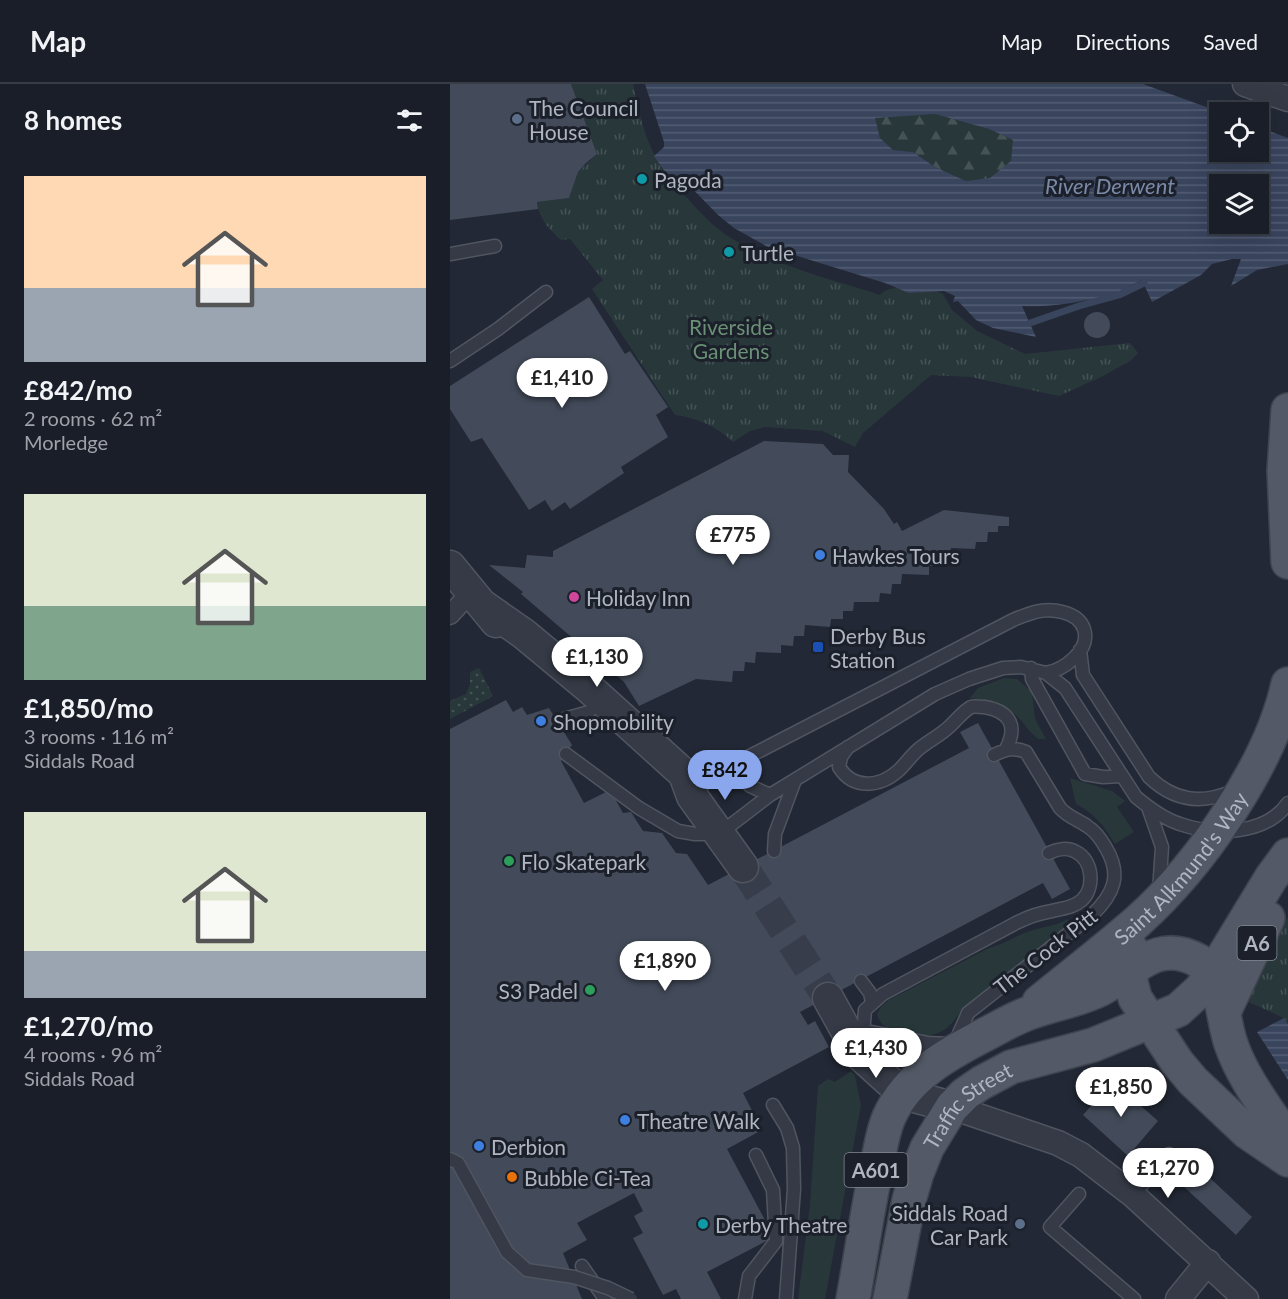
<!DOCTYPE html>
<html lang="en">
<head>
<meta charset="utf-8">
<style>
	body { margin:0; font-family:Lato,sans-serif; background:#272b34; color:#f1f3f6; height:100vh; display:flex; flex-direction:column; font-size:22px; white-space:nowrap }
	* { box-sizing:border-box; margin:0 }
	p { font-size:20px; color:#9fa2a8 }
	.icon { flex:none; width:33px; height:33px; fill:none; stroke:currentColor; stroke-width:2; stroke-linecap:round; stroke-linejoin:round }
	.map { position:relative; flex:1; overflow:hidden }
	.details { display:flex; flex-direction:column; background:#1a1e28; width:450px }
	.details>* { flex:none }
	.fabs { position:absolute; left:759px; top:18px; display:grid; gap:12px }
	.fabs a { display:grid; place-items:center; width:60px; height:60px; border-radius:0px; background:#1a1e28; box-shadow:0 6px 24px #0002,0 0 0 2px #383c45; font-size:30px }
	.price { position:absolute; translate:-50% -51px; padding:0 14px; border-radius:21px; background:#fff; color:#222; font-size:20px; line-height:39px; filter:drop-shadow(0 2px 3px #0008) }
	.price::after { content:''; position:absolute; left:50%; top:36px; width:18px; height:14px; margin-left:-9px; background:inherit; clip-path:polygon(0 0,100% 0,50% 100%) }
	.price.selected { background:#8aa7ed; color:#111 }
	ul { padding:0; list-style:none }
	li { display:grid; align-content:center; gap:12px; height:318px; padding:0 24px }
	li span { display:grid; place-items:center; height:186px; border-radius:0px; color:#555 }
	li>.icon { margin-inline-start:auto }
	span .icon { width:108px; height:108px; fill:#fffc; stroke-width:1 }
	li b { font-size:26px }
	h2 { display:flex; justify-content:space-between; align-items:center; height:72px; padding:0 24px; font-size:26px }
	header { display:flex; align-items:center; gap:36px; box-sizing:border-box; height:84px; padding:0 30px; background:#1a1e28; border-bottom:2px solid #383c45 }
	header strong { font-size:28px }
	nav { display:flex; gap:33px; margin-inline-start:auto; font-size:21px }
	main { display:flex; flex:1; min-height:0 }
	.map>svg:first-child { display:block }
</style>
</head>
<body>
<header>
<strong>Map</strong>
<nav><a>Map</a><a>Directions</a><a>Saved</a></nav>
</header>
<main>
<section class="details">
<h2>8 homes<svg class="icon" aria-label="filters" viewBox="0 0 24 24"><path d="M4 7h16M4 17h16"/><circle cx="9" cy="7" r="2"/><circle cx="15" cy="17" r="2"/></svg></h2>
<ul>
<li><span style="background:linear-gradient(#ffd9b3 60%,#9aa5b1 0)"><svg class="icon" aria-label="home" viewBox="0 0 24 24"><path d="M3 11l9-7 9 7M6 9v11h12V9"/></svg></span><div><b>£842/mo</b><p>2 rooms · 62 m²</p><p>Morledge</p></div></li>
<li><span style="background:linear-gradient(#dfe7d0 60%,#7fa58c 0)"><svg class="icon" aria-label="home" viewBox="0 0 24 24"><path d="M3 11l9-7 9 7M6 9v11h12V9"/></svg></span><div><b>£1,850/mo</b><p>3 rooms · 116 m²</p><p>Siddals Road</p></div></li>
<li><span style="background:linear-gradient(#dfe7d0 75%,#9aa5b1 0)"><svg class="icon" aria-label="home" viewBox="0 0 24 24"><path d="M3 11l9-7 9 7M6 9v11h12V9"/></svg></span><div><b>£1,270/mo</b><p>4 rooms · 96 m²</p><p>Siddals Road</p></div></li>
</ul>
</section>
<div class="map">
<svg width="838" height="1215" viewBox="0 0 838 1215">
	<defs>
		<pattern id="forest-firs" width="22" height="20" patternUnits="userSpaceOnUse" patternTransform="scale(1.5)"><rect width="22" height="20" fill="#28383a"/><path d="M5 1l3.5 6h-7zM16 11l3.5 6h-7z" fill="#455355"/></pattern>
		<pattern id="park-tufts" width="24" height="20" patternUnits="userSpaceOnUse" patternTransform="scale(1.5)"><rect width="24" height="20" fill="#28383a"/><path d="M3 7l-1-3M5 7V3M7 7l1-3M15 17l-1-3M17 17v-4M19 17l1-3" fill="none" stroke="#455355"/></pattern>
		<pattern id="garden-dots" width="8" height="8" patternUnits="userSpaceOnUse" patternTransform="scale(1.5)"><rect width="8" height="8" fill="#28383a"/><path d="M2 2h.1M6 6h.1" fill="none" stroke="#455355" stroke-width="1.8" stroke-linecap="round"/></pattern>
		<pattern id="water-rules" width="6" height="5" patternUnits="userSpaceOnUse" patternTransform="scale(1.5)"><rect width="6" height="5" fill="#39445d"/><path d="M0 2.5h6" fill="none" stroke="#535d73"/></pattern>
	</defs>
	<rect width="100%" height="100%" fill="#222835"/>
	<path fill="#28383a" d="M554,594L567,595L582,608L585,635L596,655H588C579,648 573,638 565,630C553,619 536,616 520,614L528,604Z
		M620,694L662,707L675,717L667,723L684,748L665,760C655,743 644,729 626,720Z
		M618,835L621,840L513,925C507,932 502,941 494,946C476,957 433,955 427,930L431,923L439,916L539,864C555,860 565,852 580,847C594,842 604,843 618,835Z
		M401,987L405,992L411,1021L375,1215H348L360,1121L368,1002L378,995L385,998Z"/>
	<path fill="url(#forest-firs)" d="M485,30L539,45L564,56L561,78L540,94L516,97L485,83L463,68L443,66L430,54L424,33Z"/>
	<path fill="url(#park-tufts)" d="M121,0H183C188,24 193,48 204,70C211,87 224,101 237,114C248,126 260,139 273,149C320,181 377,194 430,211C437,203 451,202 459,209L485,207L493,210L502,226L527,247L575,270L680,259L688,269L680,277L651,293L609,312L521,293L481,291L413,349L405,363L373,347L315,343L300,347L283,358C266,342 248,334 225,331L142,205L153,196L120,155L111,156C99,145 89,135 87,118L119,114L128,88L147,70Z
		M838,833V939L834,934L792,915Z"/>
	<path fill="url(#garden-dots)" d="M29,584L43,612L0,635V617L16,610L20,600V588Z"/>
	<path fill="url(#water-rules)" fill-rule="evenodd" d="M195,0H693L770,28V68H808L809,43L838,54V180L807,186L781,202L791,175H782L762,180L751,191L702,218L692,196C683,200 675,206 666,209C641,217 598,224 572,222L586,253L543,244L526,236L508,217L503,218L505,212L494,207L459,209L435,199L318,163L284,144L268,131L231,93H226L221,97L204,72L214,63V58ZM485,30L539,45L563,56L561,77L540,94L516,97L485,83L463,68L443,66L430,54L425,34ZM770,100H808V140H770Z
		M834,934L838,940V996L807,948Z"/>
	<g fill="none" stroke-linecap="round" stroke-linejoin="round">
		<path stroke="#39445d" stroke-width="7" d="M580,239L629,222L669,211L694,199"/>
	</g>
	<path fill="#434b5a" d="M0,0H121L147,70L136,79L128,88L119,114L87,118L88,125L0,136Z
		M139,213L175,270L180,267L218,323L206,331L218,353L171,383L174,389L120,425L115,418L102,427L95,416L79,426L32,354L21,358L12,344L0,325V302Z
		M634 241a13 13 0 1 1 26 0a13 13 0 1 1-26 0Z
		M314,357L373,360L383,371H399L398,388L434,425L444,440L447,438L452,447L494,426L559,433V442H548V448H538L537,458H526L525,465L501,464L499,474H489V482H479V491L452,490L451,500H442L441,510L430,509L429,518H404L403,527H393V535H381L380,543L355,541L354,552H344L343,562L331,561V569L306,568L305,579L295,578L294,587H283L282,598L246,595L189,622L174,598L71,510L73,508L39,481L75,484L77,471L103,473V467Z
		M56,616L63,628L72,623L77,631L99,624L122,661L111,677L134,719L160,706L173,729L181,728L193,747L212,749L226,769L237,770L258,801L519,664L510,648L528,639L620,805L602,815L593,799L350,928L358,941L365,937L379,963L293,1009L312,1046L277,1065L324,1153L257,1188L271,1215H231L226,1205L213,1211L183,1154L193,1149L184,1132L193,1127L184,1109L127,1139L137,1156L113,1169L132,1215H0V645Z
		M663,997L708,1037L678,1072L633,1031Z
		M748,1083L802,1133L786,1151L732,1101Z"/>
	<g fill="none" stroke-linecap="round" stroke-linejoin="round">
		<path stroke="#373d4a" stroke-width="30" stroke-dasharray="30 15" stroke-linecap="butt" d="M293,783L378,914"/>
		<defs>
			<path id="service" d="M0,170L45,162
				M0,277L48,245L96,208
				M630,566L633,591L699,693C724,717 751,721 783,707
				M581,584L582,595L635,690L653,693L671,692
				M107,637L139,628
				M398,663L391,673L389,683C403,706 430,703 448,687C456,680 462,670 470,664C480,656 491,651 500,642C506,637 513,627 521,623C524,622 530,623 534,623C560,627 568,642 556,665
				M116,670L189,724L228,747L245,750H269L320,711L485,610L519,595L553,584L571,583L596,589L615,604L686,713C698,723 714,735 730,740C764,752 816,751 838,719
				M301,672L295,686L294,694L300,702L320,711
				M242,711L265,690L563,536C570,533 578,530 585,528C601,524 628,527 634,545C641,567 613,586 596,589
				M698,723L712,763L709,807
				M324,767L325,750L345,696
				M411,897L420,909L422,918
				M413,952L415,926L433,910L566,839C578,833 589,829 602,827C613,824 623,824 632,816C645,804 643,776 626,768C618,763 607,765 599,769
				M504,961L518,929L642,831C664,810 672,791 656,764C651,755 645,747 637,742C627,735 618,733 610,724L576,668C564,663 556,665 544,671
				M323,1021L337,1044L343,1064L344,1105L336,1215
				M0,1075L8,1079L57,1168L77,1186L124,1193
				M629,1110L600,1143L684,1215
				M683,1111L719,1070
				M132,1182L155,1215
				M295,1215L299,1192L326,1157L323,1106L306,1071"/>
			<path id="pedestrian" d="M0,531L21,508"/>
			<path id="minor" d="M795,0L838,15
				M502,1023L608,1059L631,1071L683,1111L796,1215
				M728,1215L758,1178"/>
			<path id="tertiary" d="M0,482L46,538
				M34,522L74,550L139,604L234,690L242,712L293,783
				M378,914L409,970L453,1010L502,1023
				M420,957L477,968L499,969"/>
			<g id="primary">
				<path d="M838,326L834,387L838,478"/>
				<path d="M682,866L681,898L685,914L727,978L743,997L797,1048L838,1076"/>
				<path id="s1" d="M589,918C622,891 656,865 688,837C750,781 820,682 838,600"/>
				<path d="M774,928L818,834"/>
				<path d="M403,1215C411,1172 417,1128 426,1086C430,1068 432,1049 439,1033C458,991 499,969 538,949C550,943 561,936 574,931C598,921 628,917 651,905C684,888 706,853 749,877C773,892 772,935 781,960C793,995 818,1026 838,1057"/>
				<path id="s2" d="M440,1215L459,1116L467,1089L477,1064L502,1023L515,1010L531,999L561,983L643,961L728,926L750,906L762,891L821,794L838,771"/>
			</g>
		</defs>
		<use href="#service" stroke="#505560" stroke-width="15"/>
		<use href="#pedestrian" stroke="#505560" stroke-width="21"/>
		<use href="#minor" stroke="#505560" stroke-width="27"/>
		<use href="#tertiary" stroke="#505560" stroke-width="33"/>
		<use href="#primary" stroke="#3f444f" stroke-width="36"/>
		<use href="#service" stroke="#353a46" stroke-width="12"/>
		<use href="#pedestrian" stroke="#353a46" stroke-width="18"/>
		<use href="#minor" stroke="#353a46" stroke-width="24"/>
		<use href="#tertiary" stroke="#353a46" stroke-width="30"/>
		<use href="#primary" stroke="#535966" stroke-width="33"/>
		<defs>
			<path id="service-bridge" d="M124,1193L158,1204L181,1215"/>
		</defs>
		<use href="#service-bridge" stroke="#505560" stroke-width="15" stroke-linecap="butt"/>
		<use href="#service-bridge" stroke="#353a46" stroke-width="12"/>
	</g>
	<g fill="#5c6f8a" stroke="#1b202a" stroke-width="2">
		<circle cx="67" cy="35" r="6"/>
		<circle cx="570" cy="1140" r="6"/>
	</g>
	<g fill="#0f9aa8" stroke="#1b202a" stroke-width="2">
		<circle cx="192" cy="95" r="6"/>
		<circle cx="279" cy="168" r="6"/>
		<circle cx="253" cy="1140" r="6"/>
	</g>
	<g fill="#3f7fe0" stroke="#1b202a" stroke-width="2">
		<circle cx="370" cy="471" r="6"/>
		<circle cx="91" cy="637" r="6"/>
		<circle cx="175" cy="1036" r="6"/>
		<circle cx="29" cy="1062" r="6"/>
	</g>
	<circle fill="#d1479c" stroke="#1b202a" stroke-width="2" cx="124" cy="513" r="6"/>
	<rect fill="#1a4fb4" stroke="#1b202a" stroke-width="2" x="362" y="557" width="12" height="12" rx="3"/>
	<g fill="#2e9e5b" stroke="#1b202a" stroke-width="2">
		<circle cx="59" cy="777" r="6"/>
		<circle cx="140" cy="906" r="6"/>
	</g>
	<circle fill="#e8710a" stroke="#1b202a" stroke-width="2" cx="62" cy="1093" r="6"/>
	<g text-anchor="middle" dominant-baseline="central" stroke-width="6" stroke-linejoin="round" paint-order="stroke">
		<g fill="#1b202a" stroke="#838894" stroke-width="1.5">
			<rect x="787.5" y="842" width="39" height="34" rx="4.5"/>
			<rect x="394.5" y="1069" width="63" height="34" rx="4.5"/>
		</g>
		<g font-size="20" font-weight="bold" fill="#b0b5c2">
			<text x="807" y="859">A6</text>
			<text x="426" y="1086">A601</text>
		</g>
		<g font-size="21" fill="#b0b5c2" stroke="#1b202a" text-anchor="start">
			<text x="79" y="23">The Council<tspan x="79" dy="24">House</tspan></text>
			<text x="204" y="95">Pagoda</text>
			<text x="291" y="168">Turtle</text>
			<text x="382" y="471">Hawkes Tours</text>
			<text x="136" y="513">Holiday Inn</text>
			<text x="380" y="551">Derby Bus<tspan x="380" dy="24">Station</tspan></text>
			<text x="103" y="637">Shopmobility</text>
			<text x="71" y="777">Flo Skatepark</text>
			<text x="128" y="906" text-anchor="end">S3 Padel</text>
			<text x="187" y="1036">Theatre Walk</text>
			<text x="41" y="1062">Derbion</text>
			<text x="74" y="1093">Bubble Ci-Tea</text>
			<text x="558" y="1128" text-anchor="end">Siddals Road<tspan x="558" dy="24">Car Park</tspan></text>
			<text x="265" y="1140">Derby Theatre</text>
		</g>
		<g font-size="21" fill="#6a9076" stroke="#1b202a">
			<text x="281" y="242">Riverside<tspan x="281" dy="24">Gardens</tspan></text>
		</g>
		<g font-size="21" fill="#b0b5c2" stroke="#1b202a">
			<text stroke="none"><textPath href="#s1" startOffset="196">Saint Alkmund's Way</textPath></text>
			<text transform="translate(595 867) rotate(-38)">The Cock Pitt</text>
			<text stroke="none"><textPath href="#s2" startOffset="216">Traffic Street</textPath></text>
		</g>
		<g font-size="22" font-style="italic" fill="#7b89a8" stroke="#1b202a">
			<text x="660" y="101">River Derwent</text>
		</g>
	</g>
</svg>
<div class="fabs">
<a><svg class="icon" aria-label="locate" viewBox="0 0 24 24"><circle cx="12" cy="12" r="6"/><path d="M12 2v4M12 18v4M2 12h4M18 12h4"/></svg></a>
<a><svg class="icon" aria-label="layers" viewBox="0 0 24 24"><path d="M12 4l9 5-9 5-9-5zM3 14l9 5 9-5"/></svg></a>
</div>
<b class="price" style="left:112px;top:325px">£1,410</b>
<b class="price" style="left:283px;top:482px">£775</b>
<b class="price" style="left:147px;top:604px">£1,130</b>
<b class="price selected" style="left:275px;top:717px">£842</b>
<b class="price" style="left:215px;top:908px">£1,890</b>
<b class="price" style="left:426px;top:995px">£1,430</b>
<b class="price" style="left:671px;top:1034px">£1,850</b>
<b class="price" style="left:718px;top:1115px">£1,270</b>
</div>
</main>
</body>
</html>
